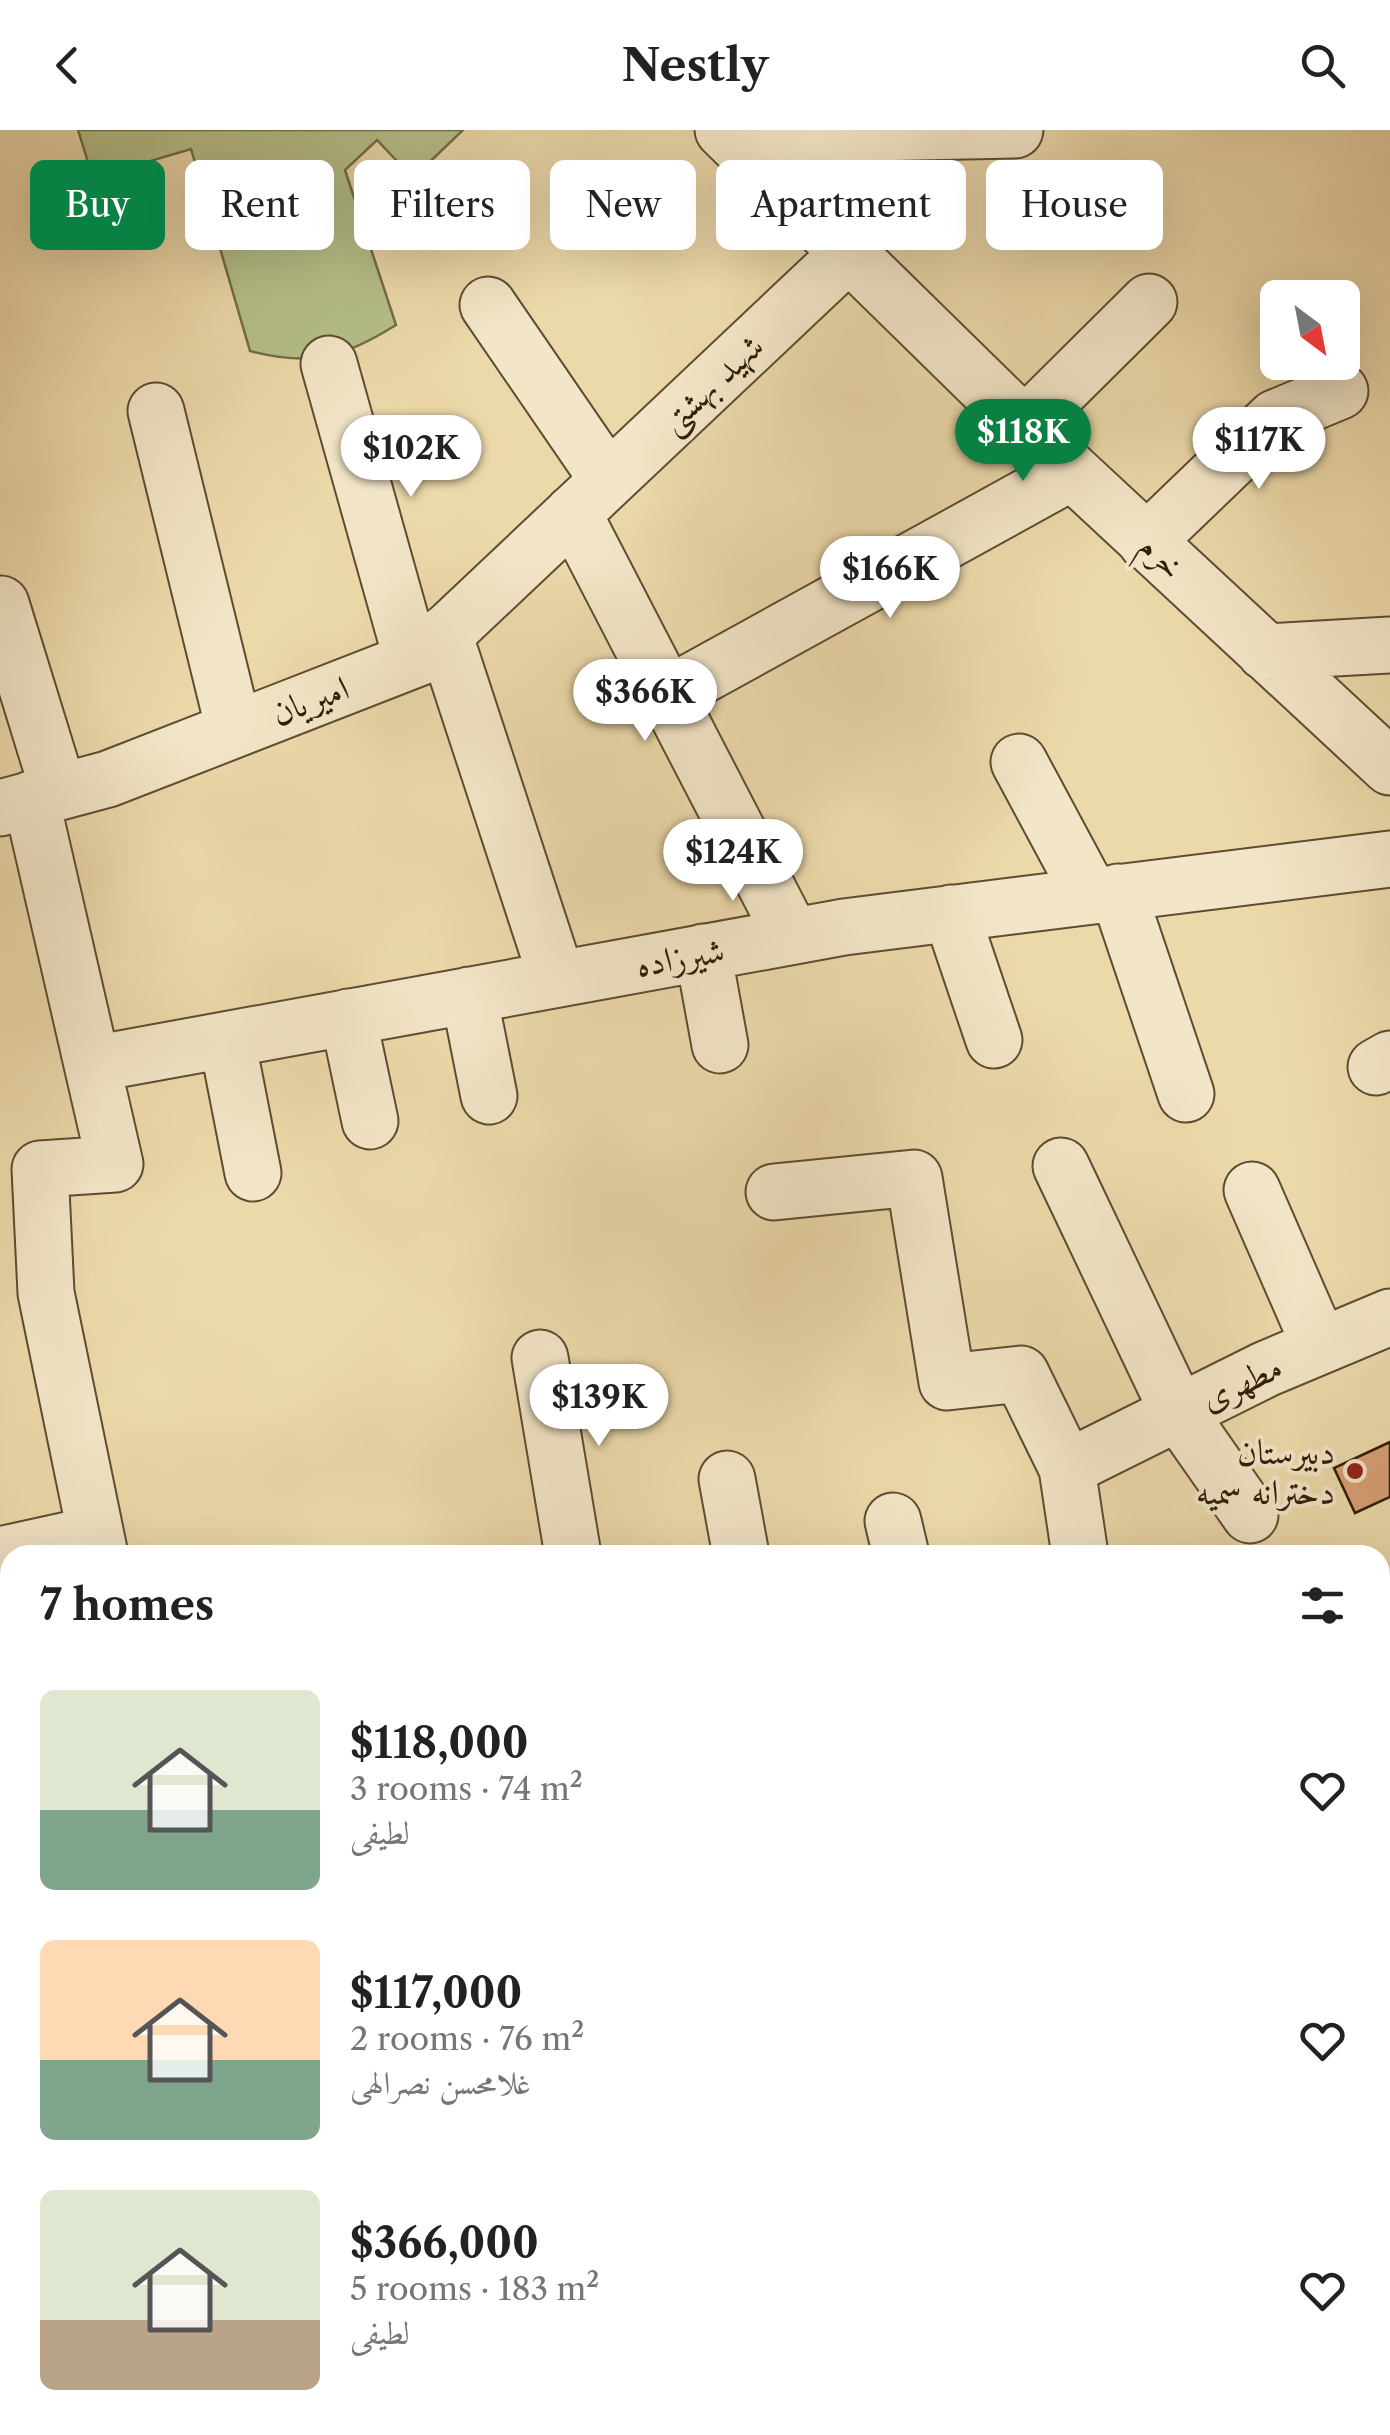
<!DOCTYPE html>
<html lang="en">
<head>
<meta charset="utf-8">
<style>
	body { margin:0; font-family:"Libre Caslon Text",Amiri,serif; background:#f6f6f6; color:#222; height:100vh; display:flex; flex-direction:column; font-size:38px; white-space:nowrap }
	* { box-sizing:border-box; margin:0 }
	p { font-size:32px; color:#767676 }
	.icon { flex:none; width:55px; height:55px; fill:none; stroke:currentColor; stroke-width:2; stroke-linecap:round; stroke-linejoin:round }
	.map { position:relative; flex:1; overflow:hidden }
	.drawer { position:absolute; left:0px; top:1415px; width:1390px; height:890px; display:flex; flex-direction:column; background:#fff; border-radius:30px 30px 0 0; box-shadow:0 10px 40px #0002 }
	.drawer>* { flex:none }
	.banner { position:absolute; left:30px; top:30px; width:1330px; height:90px; display:flex; gap:20px }
	.needle { width:65px; rotate:148deg }
	.controls { position:absolute; left:1260px; top:150px; display:grid; gap:20px }
	.controls a { display:grid; place-items:center; width:100px; height:100px; border-radius:15px; background:#fff; box-shadow:0 10px 40px #0002; font-size:50px }
	.price { position:absolute; translate:-50% -85px; padding:0 22px; border-radius:35px; background:#fff; color:#222; font-size:32px; line-height:65px; filter:drop-shadow(0 2px 5px #0008) }
	.price::after { content:''; position:absolute; left:50%; top:60px; width:30px; height:22px; margin-left:-15px; background:inherit; clip-path:polygon(0 0,100% 0,50% 100%) }
	.price.on { background:#0b8043; color:#fff }
	ul { padding:0; list-style:none }
	li { display:flex; align-items:center; gap:30px; height:250px; padding:0 40px }
	li span { display:grid; place-items:center; flex:none; width:280px; height:200px; border-radius:15px; color:#555 }
	li>.icon { margin-inline-start:auto }
	span .icon { width:120px; height:120px; fill:#fffc; stroke-width:1 }
	li b { font-size:42px }
	h2 { display:flex; justify-content:space-between; align-items:center; height:120px; padding:0 40px; font-size:42px }
	.pill { padding:0 35px; border-radius:15px; background:#fff; box-shadow:0 10px 40px #0002; font-size:35px; line-height:90px }
	.pill.on { background:#0b8043; color:#fff }
	header { display:flex; justify-content:space-between; align-items:center; height:130px; padding:0 40px; background:#fff; font-size:45px; font-weight:800 }
	.map>svg:first-child { display:block }
</style>
</head>
<body>
<header><svg class="icon" aria-label="back" viewBox="0 0 24 24"><path d="M15 5l-7 7 7 7"/></svg>Nestly<svg class="icon" aria-label="search" viewBox="0 0 24 24"><circle cx="10" cy="10" r="6"/><path d="M15 15l6 6"/></svg></header>
<div class="map">
<svg width="1390" height="2305" viewBox="0 0 1390 2305">
	<rect width="100%" height="100%" fill="#ecd9aa"/>
	<filter id="stains"><feTurbulence type="fractalNoise" baseFrequency=".002" numOctaves="4"/><feColorMatrix values="0 0 0 0 .2 0 0 0 0 .09 0 0 0 0 .02 0 0 0 .5 -.17"/></filter>
	<radialGradient id="worn" r=".72"><stop offset=".6" stop-color="#630" stop-opacity="0"/><stop offset="1" stop-color="#630" stop-opacity=".3"/></radialGradient>
	<path fill="#b6c08a" stroke="#726e4a" stroke-width="2.5" d="M78,0H463L413,48L377,10L345,40L396,195C343,228 311,237 250,221L191,19L93,48Z"/>
	<path fill="#d89f76" stroke="#2f1d0a" stroke-width="2.5" d="M1390,1312V1367L1355,1383L1334,1338Z
		M1390,1952V2179L1383,2178L1380,2170V1954Z"/>
	<g fill="none" stroke-linecap="round" stroke-linejoin="round">
		<defs>
			<path id="minor" d="M723,0L1066,336L1390,637
				M729,6L1015,0
				M488,175L608,350
				M329,234L412,530
				M156,281L234,599
				M1024,296L1149,172
				M573,383L792,806
				M1146,412L1275,288L1340,261
				M1,474L59,662
				M444,504L557,849
				M1265,522L1390,515
				M667,565L1072,342
				M1019,632L1091,766
				M31,669L115,1034L40,1039L46,1163L100,1425
				M0,678L108,649L421,527L849,123
				M1118,762L1186,964
				M951,783L994,910
				M703,822L720,915
				M469,865L489,966
				M348,887L370,991
				M227,910L253,1043
				M93,934L844,797L1390,729
				M1376,937L1390,929
				M1061,1036L1178,1282L1250,1385
				M1252,1060L1320,1216
				M774,1062L914,1048L947,1252L1021,1244L1067,1338
				M540,1228L573,1425
				M727,1349L741,1425
				M893,1391L901,1425
				M0,1425L95,1404
				M1080,1425L1067,1338L1266,1239L1390,1187
				M1380,1601L1390,1597
				M0,1865L10,1863"/>
			<path id="major" d="M0,2272H10
				M1380,2273H1390"/>
		</defs>
		<use href="#minor" stroke="#5e4c32" stroke-width="59"/>
		<use href="#major" stroke="#2f1d0a" stroke-width="59"/>
		<use href="#minor" stroke="#f3e6c8" stroke-width="55"/>
		<use href="#major" stroke="#ecd9aa" stroke-width="55"/>
	</g>
	<circle fill="#8f2418" stroke="#f3e6c8" stroke-width="4" cx="1355" cy="1341" r="10"/>
	<g text-anchor="middle" dominant-baseline="central" stroke-width="8" stroke-linejoin="round" paint-order="stroke">
		<g font-size="35" fill="#2f1d0a" stroke="#f3e6c8">
			<text transform="translate(711 253) rotate(-43)">شهید بهشتی</text>
			<text transform="translate(1162 426) rotate(43)">خرم</text>
			<text transform="translate(310 570) rotate(-21)">امیریان</text>
			<text transform="translate(680 827) rotate(-10)">شیرزاده</text>
			<text transform="translate(1241 1252) rotate(-25)">مطهری</text>
		</g>
		<g font-size="35" fill="#2f1d0a" stroke="#f3e6c8" text-anchor="end">
			<text x="1335" y="1321">دبیرستان<tspan x="1335" dy="40">دخترانه سمیه</tspan></text>
		</g>
	</g>
	<rect width="100%" height="100%" filter="url(#stains)"/>
	<rect width="100%" height="100%" fill="url(#worn)"/>
</svg>
<div class="controls">
<a><svg class="needle" viewBox="-14 -14 28 28"><path d="M0-13l5 13h-10z" fill="#e53935"/><path d="M0 13l5-13h-10z" fill="#767676"/></svg></a>
</div>
<b class="price on" style="left:1023px;top:354px">$118K</b>
<b class="price" style="left:1259px;top:362px">$117K</b>
<b class="price" style="left:411px;top:370px">$102K</b>
<b class="price" style="left:890px;top:491px">$166K</b>
<b class="price" style="left:645px;top:614px">$366K</b>
<b class="price" style="left:733px;top:774px">$124K</b>
<b class="price" style="left:599px;top:1319px">$139K</b>
<div class="banner">
<a class="pill on">Buy</a>
<a class="pill">Rent</a>
<a class="pill">Filters</a>
<a class="pill">New</a>
<a class="pill">Apartment</a>
<a class="pill">House</a>
</div>
<section class="drawer">
<h2>7 homes<svg class="icon" aria-label="filters" viewBox="0 0 24 24"><path d="M4 7h16M4 17h16"/><circle cx="9" cy="7" r="2"/><circle cx="15" cy="17" r="2"/></svg></h2>
<ul>
<li><span style="background:linear-gradient(#dfe7d0 60%,#7fa58c 0)"><svg class="icon" aria-label="home" viewBox="0 0 24 24"><path d="M3 11l9-7 9 7M6 9v11h12V9"/></svg></span><div><b>$118,000</b><p>3 rooms · 74 m²</p><p>لطیفی</p></div><svg class="icon" aria-label="heart" viewBox="0 0 24 24"><path d="M12 20l-8-8c-3-5 5-10 8-4 3-6 11-1 8 4z"/></svg></li>
<li><span style="background:linear-gradient(#ffd9b3 60%,#7fa58c 0)"><svg class="icon" aria-label="home" viewBox="0 0 24 24"><path d="M3 11l9-7 9 7M6 9v11h12V9"/></svg></span><div><b>$117,000</b><p>2 rooms · 76 m²</p><p>غلامحسن نصرالهی</p></div><svg class="icon" aria-label="heart" viewBox="0 0 24 24"><path d="M12 20l-8-8c-3-5 5-10 8-4 3-6 11-1 8 4z"/></svg></li>
<li><span style="background:linear-gradient(#dfe7d0 65%,#b9a48a 0)"><svg class="icon" aria-label="home" viewBox="0 0 24 24"><path d="M3 11l9-7 9 7M6 9v11h12V9"/></svg></span><div><b>$366,000</b><p>5 rooms · 183 m²</p><p>لطیفی</p></div><svg class="icon" aria-label="heart" viewBox="0 0 24 24"><path d="M12 20l-8-8c-3-5 5-10 8-4 3-6 11-1 8 4z"/></svg></li>
</ul>
</section>
</div>
</body>
</html>
